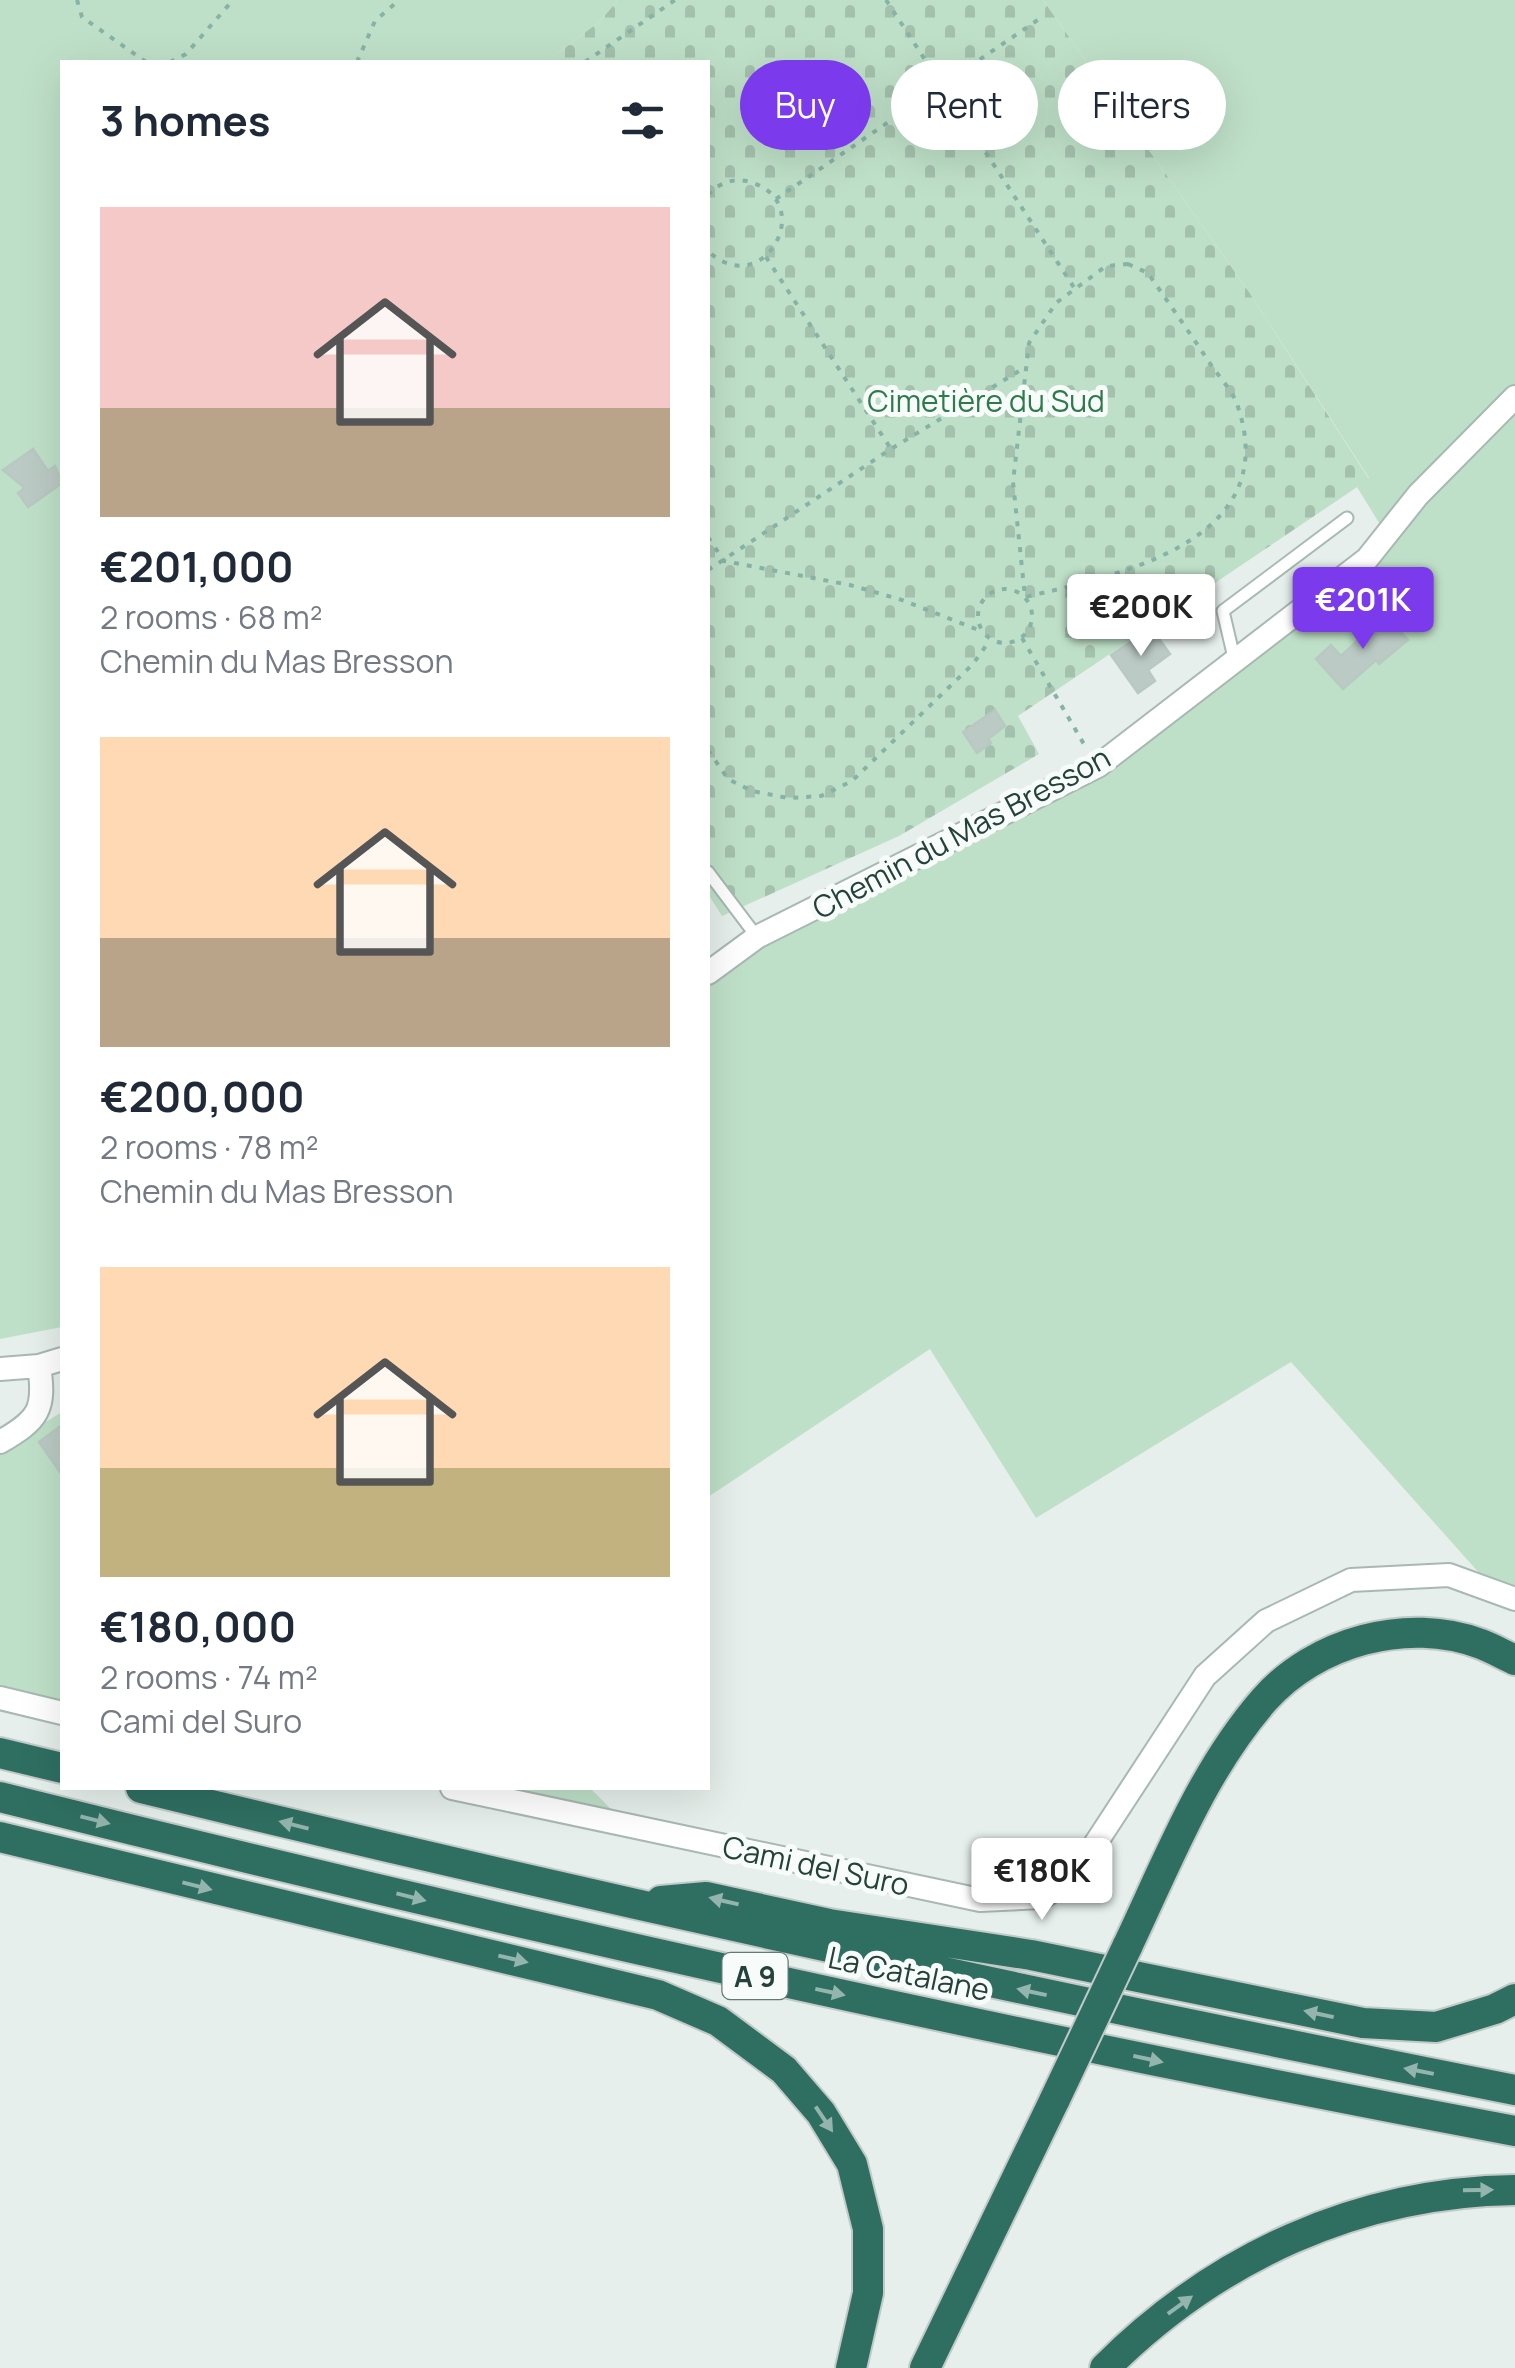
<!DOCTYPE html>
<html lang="en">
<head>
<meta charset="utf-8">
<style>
	body { margin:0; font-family:Manrope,sans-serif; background:#f6f6f7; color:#1f2937; height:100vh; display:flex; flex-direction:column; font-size:38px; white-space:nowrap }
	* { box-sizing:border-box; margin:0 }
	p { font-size:32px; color:#747a83 }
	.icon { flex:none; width:55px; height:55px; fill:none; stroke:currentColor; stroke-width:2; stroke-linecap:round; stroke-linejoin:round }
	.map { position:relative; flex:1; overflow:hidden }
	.panel { position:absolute; left:60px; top:60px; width:650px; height:1730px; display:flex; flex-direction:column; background:#fff; border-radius:0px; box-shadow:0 10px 40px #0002 }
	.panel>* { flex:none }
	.hud { position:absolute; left:740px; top:60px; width:625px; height:90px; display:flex; gap:20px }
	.price { position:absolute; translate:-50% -85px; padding:0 22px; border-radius:10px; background:#fff; color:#222; font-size:32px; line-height:65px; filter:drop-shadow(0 2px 5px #0008) }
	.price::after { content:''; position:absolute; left:50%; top:60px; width:30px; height:22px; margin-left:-15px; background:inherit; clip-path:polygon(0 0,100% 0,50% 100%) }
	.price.selected { background:#7c3aed; color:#fff }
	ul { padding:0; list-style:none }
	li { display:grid; align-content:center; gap:20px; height:530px; padding:0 40px }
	li span { display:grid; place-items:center; height:310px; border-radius:0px; color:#555 }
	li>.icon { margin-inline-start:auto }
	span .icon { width:180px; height:180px; fill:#fffc; stroke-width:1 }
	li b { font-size:42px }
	h2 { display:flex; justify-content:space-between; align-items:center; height:120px; padding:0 40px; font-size:42px }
	.pill { padding:0 35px; border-radius:45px; background:#fff; box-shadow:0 10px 40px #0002; font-size:35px; line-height:90px }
	.pill.selected { background:#7c3aed; color:#fff }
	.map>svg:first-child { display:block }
</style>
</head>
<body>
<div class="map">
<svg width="1515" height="2368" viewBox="0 0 1515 2368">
	<defs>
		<pattern id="cemetery-stones" width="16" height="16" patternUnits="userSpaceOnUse" patternTransform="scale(2.5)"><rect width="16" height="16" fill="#bfe0c8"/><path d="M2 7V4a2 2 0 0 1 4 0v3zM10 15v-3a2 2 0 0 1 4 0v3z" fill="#a4c1ad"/></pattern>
	</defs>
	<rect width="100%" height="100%" fill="#e6efeb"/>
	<path fill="#bfe0c8" d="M0,0H618L600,21L546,62H62V1327L0,1339Z
		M1043,0H1515V384L1411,488L1381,526L1357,487L1369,478L1249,292Z
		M1515,410V1588L1480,1574L1291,1362L1036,1518L930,1349L708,1497V985L763,946L1102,774L1426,501Z
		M62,1412V1702L0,1688V1450Z
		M499,1788H590L614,1812Z"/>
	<path fill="url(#cemetery-stones)" d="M618,0H1043L1249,292L1369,479L1018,716L1039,754L899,836L722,916L708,894V62H546L600,21Z"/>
	<path fill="#bbcac4" stroke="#b8c9c2" stroke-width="2.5" d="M33,449L48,471L55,466L62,483L28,507L18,493L25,488L3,470Z
		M1385,615L1408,640L1379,664L1376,660L1343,689L1316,659L1331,645L1341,656Z
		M1151,628L1170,654L1148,670L1155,681L1138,693L1111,655Z
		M995,710L1005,726L988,739L991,743L977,753L963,732Z
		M62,1425V1475L39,1442Z"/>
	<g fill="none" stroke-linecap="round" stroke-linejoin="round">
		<defs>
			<path id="service" d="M1235,662L1223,611L1347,518
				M708,872L757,937"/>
			<path id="minor" d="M708,973L757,937L1098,766L1367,559L1418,495L1515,397
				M0,1369L39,1366L62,1359
				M0,1442C38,1420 46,1410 39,1366
				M0,1698L62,1713
				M452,1788L980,1900L1043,1897L1075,1875L1205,1676L1266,1621L1351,1580L1449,1575L1515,1599"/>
			<path id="motorway" d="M0,1753L62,1768
				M141,1788C597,1899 1055,1999 1515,2090
				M0,1797C502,1923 1007,2036 1515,2131
				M0,1837L658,1995L718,2021L784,2070L821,2113L852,2164L868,2229V2293L851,2368
				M661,1901L706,1897L829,1924L1031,1955L1363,2023L1436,2027L1495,2009L1515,1999
				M1127,1947C1167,1863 1202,1771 1264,1700C1315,1642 1407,1616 1481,1644C1492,1648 1504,1655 1515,1660
				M925,2368L1055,2099
				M1105,2368C1216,2257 1358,2192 1515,2190"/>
		</defs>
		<use href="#service" stroke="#a8b8b2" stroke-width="15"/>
		<use href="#minor" stroke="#a8b8b2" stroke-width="26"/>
		<use href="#motorway" stroke="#c2cac8" stroke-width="34"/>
		<path stroke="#86b3a5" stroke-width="4" stroke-dasharray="5 8" stroke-linecap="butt" d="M77,0L82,17L146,62
			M886,0L1075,289
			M170,62L186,54L233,0
			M357,62L375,21L399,0
			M585,62L675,0
			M708,195C718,183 735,177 750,182C819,202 763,303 708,251
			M776,199L1042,17
			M766,257L891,449
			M1128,264L1148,273C1170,305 1192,336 1213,368C1222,380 1234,393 1238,407C1283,542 1119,575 1025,597L1013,482L1029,343L1056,303L1106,266Z
			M708,537L724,561L850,585L902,600L981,631
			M708,570L891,449L1024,368
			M978 616a27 27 0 1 1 54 0a27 27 0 1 1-54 0Z
			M1022,638L1085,746
			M708,750L728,779L752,791L788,798L821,796L852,781L973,664L990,640"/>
		<use href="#service" stroke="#fff" stroke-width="11"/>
		<use href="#minor" stroke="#fff" stroke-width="22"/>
		<use href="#motorway" stroke="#2f6f62" stroke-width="30"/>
		<defs>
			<path id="motorway-bridge" d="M1055,2099L1127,1947"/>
		</defs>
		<use href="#motorway-bridge" stroke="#c2cac8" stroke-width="34" stroke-linecap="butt"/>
		<use href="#motorway-bridge" stroke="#2f6f62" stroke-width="30"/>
	</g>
	<defs><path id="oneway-solid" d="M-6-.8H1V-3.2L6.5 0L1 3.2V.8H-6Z" transform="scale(2.5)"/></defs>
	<g fill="#93b5ae">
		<use href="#oneway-solid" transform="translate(95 1820) rotate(14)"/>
		<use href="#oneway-solid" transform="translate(294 1825) rotate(-166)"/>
		<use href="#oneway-solid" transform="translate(197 1886) rotate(14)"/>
		<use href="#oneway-solid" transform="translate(411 1897) rotate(14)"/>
		<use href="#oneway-solid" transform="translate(724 1901) rotate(-167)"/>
		<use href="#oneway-solid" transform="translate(513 1959) rotate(13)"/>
		<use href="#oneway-solid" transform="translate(830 1992) rotate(12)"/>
		<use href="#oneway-solid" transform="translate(1032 1992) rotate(-168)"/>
		<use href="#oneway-solid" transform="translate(1319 2014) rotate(-168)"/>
		<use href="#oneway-solid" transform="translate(1148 2059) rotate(12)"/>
		<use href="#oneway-solid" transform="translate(1419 2071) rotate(-169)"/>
		<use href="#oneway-solid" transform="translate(824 2119) rotate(56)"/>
		<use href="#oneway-solid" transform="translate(1478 2190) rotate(-1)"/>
		<use href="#oneway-solid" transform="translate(1180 2305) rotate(-36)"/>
	</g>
	<g text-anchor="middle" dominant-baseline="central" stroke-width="10" stroke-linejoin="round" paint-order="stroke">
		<rect fill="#f7fbf9" stroke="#637a73" stroke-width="2.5" x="722.5" y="1953" width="65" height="46" rx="8"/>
		<g font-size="28" font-weight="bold" fill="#24423a">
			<text x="755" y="1976">A 9</text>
		</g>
		<g font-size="30" fill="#2d7a4b" stroke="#f7fbf9">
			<text x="986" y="400">Cimetière du Sud</text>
		</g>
		<g font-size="30" fill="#24423a" stroke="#f7fbf9">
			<text transform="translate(961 832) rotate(-28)">Chemin du Mas Bresson</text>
			<text transform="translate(816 1865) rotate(12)">Cami del Suro</text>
			<text transform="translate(909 1973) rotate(12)">La Catalane</text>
		</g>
	</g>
</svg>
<b class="price selected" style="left:1363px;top:652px">€201K</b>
<b class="price" style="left:1141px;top:659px">€200K</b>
<b class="price" style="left:1042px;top:1923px">€180K</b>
<div class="hud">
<a class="pill selected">Buy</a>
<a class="pill">Rent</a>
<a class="pill">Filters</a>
</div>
<section class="panel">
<h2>3 homes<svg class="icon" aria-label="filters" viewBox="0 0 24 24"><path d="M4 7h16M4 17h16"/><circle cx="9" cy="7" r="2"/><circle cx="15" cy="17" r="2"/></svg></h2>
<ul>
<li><span style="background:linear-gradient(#f6c9c9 65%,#b9a48a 0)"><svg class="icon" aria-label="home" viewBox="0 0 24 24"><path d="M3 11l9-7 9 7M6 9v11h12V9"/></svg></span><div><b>€201,000</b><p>2 rooms · 68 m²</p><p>Chemin du Mas Bresson</p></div></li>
<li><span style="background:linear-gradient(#ffd9b3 65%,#b9a48a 0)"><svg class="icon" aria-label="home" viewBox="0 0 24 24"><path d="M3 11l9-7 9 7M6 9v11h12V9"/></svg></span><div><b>€200,000</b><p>2 rooms · 78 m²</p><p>Chemin du Mas Bresson</p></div></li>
<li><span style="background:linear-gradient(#ffd9b3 65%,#c2b280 0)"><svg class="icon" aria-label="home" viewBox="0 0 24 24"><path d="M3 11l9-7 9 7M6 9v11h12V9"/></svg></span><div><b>€180,000</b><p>2 rooms · 74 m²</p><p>Cami del Suro</p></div></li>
</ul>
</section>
</div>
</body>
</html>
